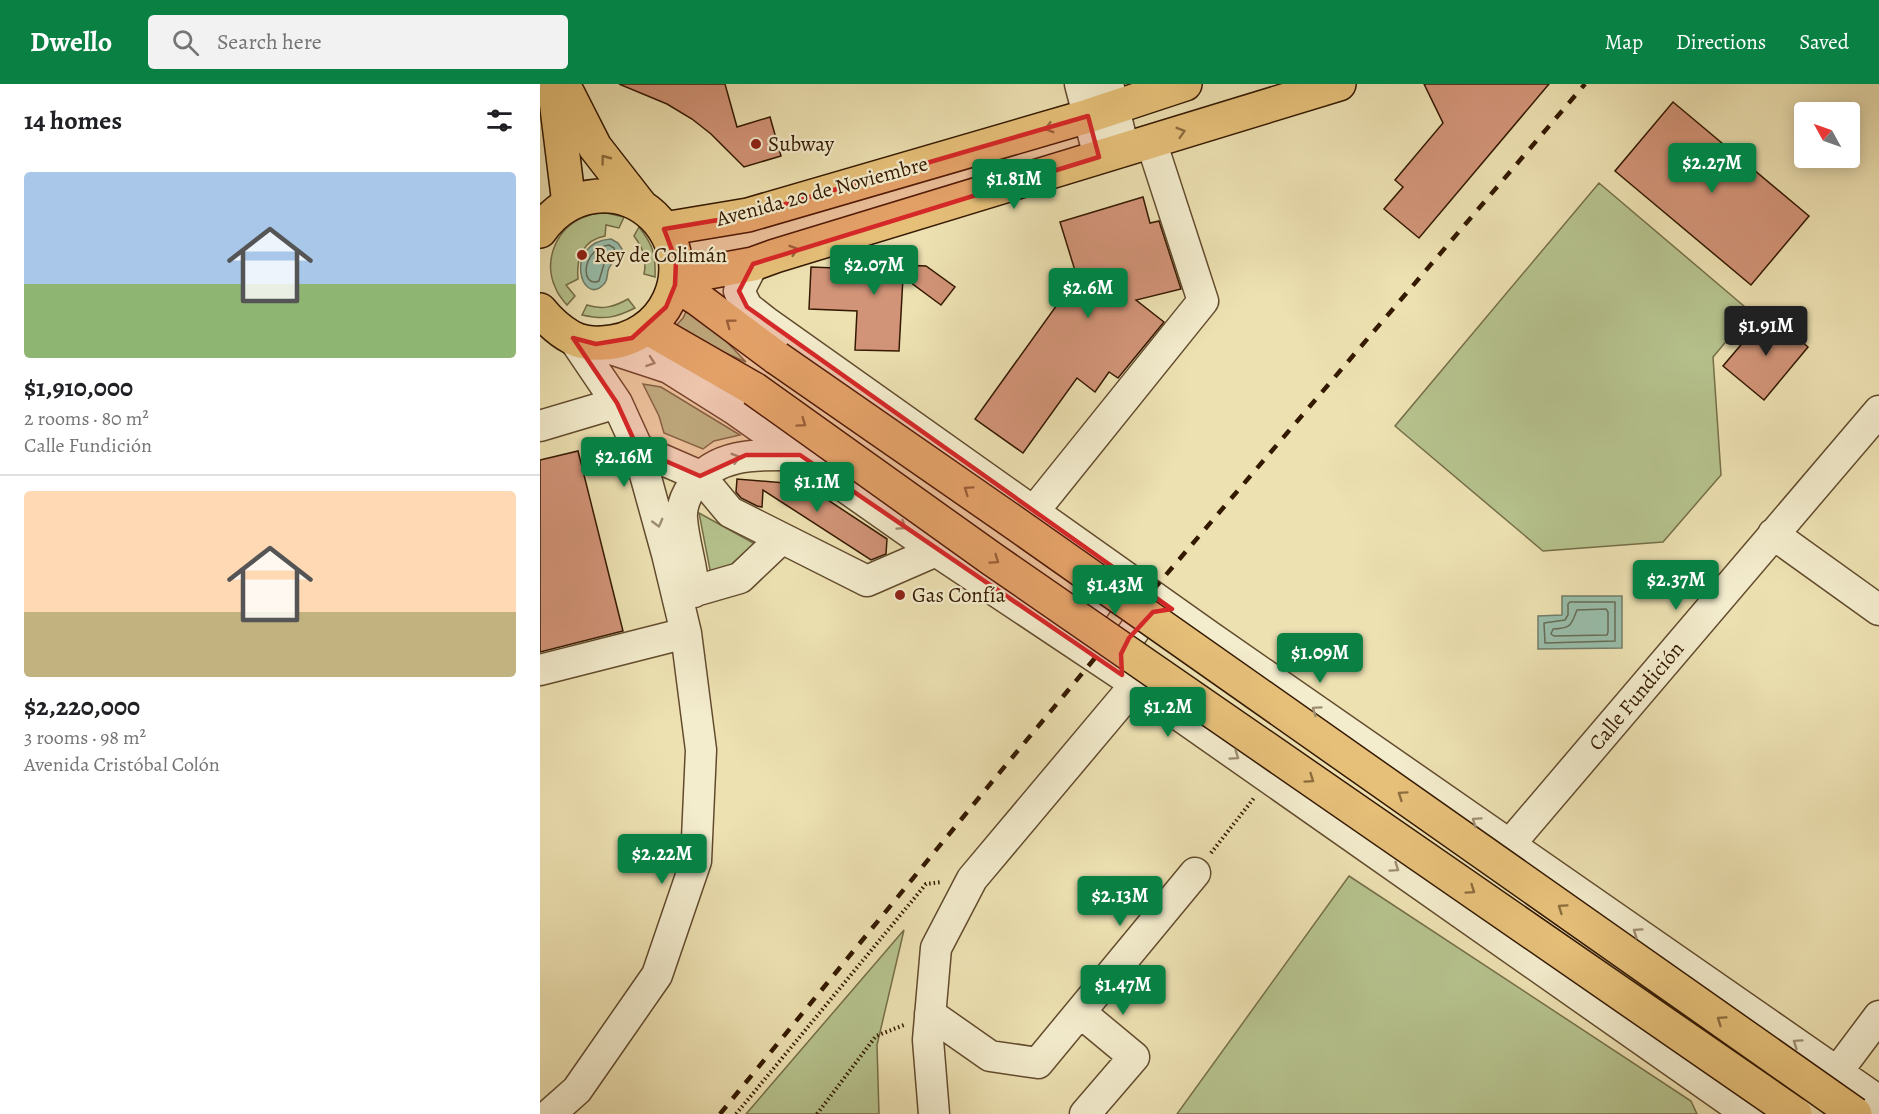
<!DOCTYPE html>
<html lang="en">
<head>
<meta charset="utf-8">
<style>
	body { margin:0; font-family:Alegreya,serif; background:#f2f2f2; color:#202124; height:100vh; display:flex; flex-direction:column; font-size:22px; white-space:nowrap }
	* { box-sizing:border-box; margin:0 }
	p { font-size:20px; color:#757577 }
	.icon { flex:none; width:33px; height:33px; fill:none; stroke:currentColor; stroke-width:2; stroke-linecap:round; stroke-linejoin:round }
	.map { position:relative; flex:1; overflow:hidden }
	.sheet { display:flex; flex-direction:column; background:#fff; width:540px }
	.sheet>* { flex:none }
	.needle { width:39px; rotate:310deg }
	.tools { position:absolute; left:1254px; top:18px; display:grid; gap:12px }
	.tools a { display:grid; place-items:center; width:66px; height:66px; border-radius:6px; background:#fff; box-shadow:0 3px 15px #0003; font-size:30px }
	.price { position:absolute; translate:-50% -51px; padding:0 14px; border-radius:6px; background:#0b8043; color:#fff; font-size:20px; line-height:39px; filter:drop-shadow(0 2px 3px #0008) }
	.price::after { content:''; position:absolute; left:50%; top:36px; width:18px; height:14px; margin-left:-9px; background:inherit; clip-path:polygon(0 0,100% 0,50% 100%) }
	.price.selected { background:#222; color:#fff }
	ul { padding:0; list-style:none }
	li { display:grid; align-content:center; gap:12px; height:318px; padding:0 24px }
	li+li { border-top:2px solid #e0e0e0 }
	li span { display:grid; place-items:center; height:186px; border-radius:6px; color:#555 }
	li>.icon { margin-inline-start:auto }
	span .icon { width:108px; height:108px; fill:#fffc; stroke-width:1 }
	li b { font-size:26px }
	h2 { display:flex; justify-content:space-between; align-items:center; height:72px; padding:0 24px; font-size:26px }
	header { display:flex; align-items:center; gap:36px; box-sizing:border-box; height:84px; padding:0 30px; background:#0b8043; color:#fff }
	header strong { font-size:28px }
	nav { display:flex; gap:33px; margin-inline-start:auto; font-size:21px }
	.search { width:420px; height:54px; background:#f2f2f2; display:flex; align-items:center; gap:15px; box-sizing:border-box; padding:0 21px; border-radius:6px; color:#757577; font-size:22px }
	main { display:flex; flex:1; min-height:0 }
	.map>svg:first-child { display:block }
</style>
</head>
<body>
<header>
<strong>Dwello</strong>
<div class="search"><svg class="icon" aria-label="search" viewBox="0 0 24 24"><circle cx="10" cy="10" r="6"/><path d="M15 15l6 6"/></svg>Search here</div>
<nav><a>Map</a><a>Directions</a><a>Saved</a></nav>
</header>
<main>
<section class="sheet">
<h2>14 homes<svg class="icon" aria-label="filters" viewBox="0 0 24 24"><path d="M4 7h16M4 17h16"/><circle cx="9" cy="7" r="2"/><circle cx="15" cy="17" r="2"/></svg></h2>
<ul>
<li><span style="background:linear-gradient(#a9c7e8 60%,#8fb573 0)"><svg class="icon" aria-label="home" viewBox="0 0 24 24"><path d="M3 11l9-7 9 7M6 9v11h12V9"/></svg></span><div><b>$1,910,000</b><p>2 rooms · 80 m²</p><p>Calle Fundición</p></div></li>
<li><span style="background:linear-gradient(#ffd9b3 65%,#c2b280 0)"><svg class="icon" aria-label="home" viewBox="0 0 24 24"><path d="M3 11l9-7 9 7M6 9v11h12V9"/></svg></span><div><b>$2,220,000</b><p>3 rooms · 98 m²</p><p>Avenida Cristóbal Colón</p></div></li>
</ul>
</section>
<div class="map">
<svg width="1339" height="1030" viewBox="0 0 1339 1030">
	<rect width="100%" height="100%" fill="#ede1b2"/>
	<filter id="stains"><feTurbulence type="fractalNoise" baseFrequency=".00333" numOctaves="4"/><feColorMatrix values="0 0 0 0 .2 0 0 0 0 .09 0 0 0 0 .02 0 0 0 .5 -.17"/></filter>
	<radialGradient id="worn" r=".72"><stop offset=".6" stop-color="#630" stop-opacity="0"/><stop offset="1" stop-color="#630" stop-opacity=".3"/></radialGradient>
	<path fill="#b6c38e" stroke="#756e48" stroke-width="1.5" d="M1059,99L1211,228L1173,273L1181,391L1123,458L1003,467L855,342Z
		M66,129L84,133L79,144L66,141L65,152C43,156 36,174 38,195L26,201L35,212L27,221C23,216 18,211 16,205C2,176 17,142 47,132C53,129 60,129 66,129Z
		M99,143C113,161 116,170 115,193L104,190C107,175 103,164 94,152Z
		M88,215L95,224C75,234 65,236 42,231L47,221C62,226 74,223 88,215Z
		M150,219L206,278L132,246L143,234Z
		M103,300L121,303L200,351L174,357L163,365L124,349L119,332Z
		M159,429L217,461L193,487L171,491Z
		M809,792L1151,1017L1157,1030H637Z
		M364,846L337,961L339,1030H206Z"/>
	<path fill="#99beab" stroke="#717c67" stroke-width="1.5" d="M71,155L78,159L82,165C80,174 73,176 69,184C66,190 69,196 63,201C41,223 23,158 71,155Z
		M1022,512H1082V564L998,565V532L1022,531Z"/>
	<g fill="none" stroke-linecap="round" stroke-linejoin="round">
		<path stroke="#666c56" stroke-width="1.5" d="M69,161L74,164L75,168L64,180L59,197C40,205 41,165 69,161Z
			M1030,518H1075V557L1005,559L1004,539L1025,536L1028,531V520Z
			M1066,525L1068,528V548L1067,551L1014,552L1011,550L1013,545C1032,544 1031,541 1037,526Z"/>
	</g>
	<path fill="#d29478" stroke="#341901" stroke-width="1.5" d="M79,0H185L197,43L230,33L241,72L204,83L171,50L152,35L127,20Z
		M884,0H1009L879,154L844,125L863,103L855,96L903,39Z
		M1133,18L1269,132L1211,201L1075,87Z
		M603,113L610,139L619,137L641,205L596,216L624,238L578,294L569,288L555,308L537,294L483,369L435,335L537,193L520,138Z
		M321,169L364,171L363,181L386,182L415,203L401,221L363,193L359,267L315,266L317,227L269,225L271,183L320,185Z
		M1228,229L1268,263L1224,316L1183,282Z
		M38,367L83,547L0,568V376Z
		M247,389L347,455L346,470L331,476L223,406L222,423L217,422L201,414L196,408L197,395L245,399Z"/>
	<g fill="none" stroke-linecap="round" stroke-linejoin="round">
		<defs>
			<path id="minor" d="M540,0L559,73
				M568,0L584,65
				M213,180L199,207L207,223L226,238L669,552L1339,1017
				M56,260L129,284L194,325L396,467L582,591L1208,1030
				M0,342L77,319
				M98,365L160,392L190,428L327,497L396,467
				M494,427L663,217L611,57
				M1233,450L1339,526
				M155,507L200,494L241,455
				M154,508C153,484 144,460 142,435C141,423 146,411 153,401C179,367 221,371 260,371
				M516,540C547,541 574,511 562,481
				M0,586L146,549
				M582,590L581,570L589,554L599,540L613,528L629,526
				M970,760L1339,327
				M541,929L594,973L545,1030
				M390,930L450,972L498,979L655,789
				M1297,988L1339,932
				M10,1030L37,1006L117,891L156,777L161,666L146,549L127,470L98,365L77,319L33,254
				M394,1030L388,956L396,864L432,795L595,601"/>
			<path id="major" d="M14,0L29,120
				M23,0L55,63L101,122
				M124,145L208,131L548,32L645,0
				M0,147C17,123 40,110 70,112C88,113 106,123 118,137C159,186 125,257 62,259C53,260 39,258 31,253C18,246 9,237 0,226
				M136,194L213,180L235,172L799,0
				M135,201L158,215L237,274
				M108,244L214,305"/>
		</defs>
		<use href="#minor" stroke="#624b2d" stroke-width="33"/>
		<use href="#major" stroke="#341901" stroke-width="36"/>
		<path stroke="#341901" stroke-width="4" stroke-dasharray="1.5 3" stroke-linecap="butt" d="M671,769L714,714
			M196,1030L386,800L402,798
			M277,1030L336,952L364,941"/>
		<use href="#minor" stroke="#f3eccd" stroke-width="30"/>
		<use href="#major" stroke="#e6c079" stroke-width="33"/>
		<path stroke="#341901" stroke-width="4.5" stroke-dasharray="10 10" stroke-linecap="butt" d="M180,1030L451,699L555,574L1045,0"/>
		<defs>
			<path id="major-bridge" d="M237,274L479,442L1315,1030
				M214,305L452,475L1255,1030"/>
		</defs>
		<use href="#major-bridge" stroke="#341901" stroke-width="36" stroke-linecap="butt"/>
		<use href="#major-bridge" stroke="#e6c079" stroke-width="33"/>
	</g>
	<defs><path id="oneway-chevron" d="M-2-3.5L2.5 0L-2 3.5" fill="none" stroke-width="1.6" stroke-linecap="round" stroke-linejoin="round" transform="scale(1.5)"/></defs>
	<g stroke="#8d6c3d">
		<use href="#oneway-chevron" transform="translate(509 44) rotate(164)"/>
		<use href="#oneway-chevron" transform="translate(641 48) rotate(-17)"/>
		<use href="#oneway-chevron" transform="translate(65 75) rotate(-127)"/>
		<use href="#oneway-chevron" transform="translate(254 166) rotate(-17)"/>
		<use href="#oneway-chevron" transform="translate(190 239) rotate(-143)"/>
		<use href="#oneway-chevron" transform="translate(262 339) rotate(35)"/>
		<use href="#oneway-chevron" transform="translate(428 406) rotate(-145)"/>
		<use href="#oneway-chevron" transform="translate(455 476) rotate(35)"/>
		<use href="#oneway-chevron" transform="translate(770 695) rotate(35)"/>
		<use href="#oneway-chevron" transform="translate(862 711) rotate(-145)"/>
		<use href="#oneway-chevron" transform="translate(931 806) rotate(35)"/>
		<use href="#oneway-chevron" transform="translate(1022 824) rotate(-145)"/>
		<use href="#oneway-chevron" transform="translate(1181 936) rotate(-145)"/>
	</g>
	<g stroke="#9d8d71">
		<use href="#oneway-chevron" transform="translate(111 278) rotate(19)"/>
		<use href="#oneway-chevron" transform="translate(196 374) rotate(-16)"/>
		<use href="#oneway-chevron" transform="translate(118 439) rotate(75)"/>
		<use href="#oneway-chevron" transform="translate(362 442) rotate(35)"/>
		<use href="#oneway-chevron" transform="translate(776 626) rotate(-145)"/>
		<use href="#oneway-chevron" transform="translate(695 672) rotate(35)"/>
		<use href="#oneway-chevron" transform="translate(936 737) rotate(-145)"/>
		<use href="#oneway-chevron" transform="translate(855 784) rotate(35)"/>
		<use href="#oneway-chevron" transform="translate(1097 848) rotate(-145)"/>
		<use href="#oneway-chevron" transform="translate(1257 959) rotate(-145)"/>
	</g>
	<path fill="#d62828" fill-opacity="0.2" stroke="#d62828" stroke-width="4.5" stroke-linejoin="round" d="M548,32L559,73L213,180L199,207L207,223L632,525L613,528L589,554L581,570L582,591L260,371H206L160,392L98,365L77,319L33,254L56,260L92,254L126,223L135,201L136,177L124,145L208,131Z"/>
	<g fill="#8f2418" stroke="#f3eccd" stroke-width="2">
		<circle cx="216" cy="60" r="6"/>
		<circle cx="42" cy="171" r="6"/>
		<circle cx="360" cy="511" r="6"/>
	</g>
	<g text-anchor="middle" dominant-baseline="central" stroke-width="4.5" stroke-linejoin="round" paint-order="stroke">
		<g font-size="21" fill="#341901" stroke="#f3eccd" text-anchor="start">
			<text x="228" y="60">Subway</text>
			<text x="54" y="171">Rey de Colimán</text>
			<text x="372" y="511">Gas Confía</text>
		</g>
		<g font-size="21" fill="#341901" stroke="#f3eccd">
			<text transform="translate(282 107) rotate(-15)">Avenida 20 de Noviembre</text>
			<text transform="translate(1096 612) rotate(-50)">Calle Fundición</text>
		</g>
	</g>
	<rect width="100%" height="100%" filter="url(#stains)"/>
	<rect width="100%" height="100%" fill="url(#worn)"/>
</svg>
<div class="tools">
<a><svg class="needle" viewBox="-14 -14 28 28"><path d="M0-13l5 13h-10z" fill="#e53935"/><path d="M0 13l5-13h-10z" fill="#757577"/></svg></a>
</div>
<b class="price" style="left:1172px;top:110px">$2.27M</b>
<b class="price" style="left:474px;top:126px">$1.81M</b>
<b class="price" style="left:334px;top:212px">$2.07M</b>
<b class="price" style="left:548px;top:235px">$2.6M</b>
<b class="price selected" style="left:1226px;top:273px">$1.91M</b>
<b class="price" style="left:84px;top:404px">$2.16M</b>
<b class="price" style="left:277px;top:429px">$1.1M</b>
<b class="price" style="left:1136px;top:527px">$2.37M</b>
<b class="price" style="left:575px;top:532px">$1.43M</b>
<b class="price" style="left:780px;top:600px">$1.09M</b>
<b class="price" style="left:628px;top:654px">$1.2M</b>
<b class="price" style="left:122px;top:801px">$2.22M</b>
<b class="price" style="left:580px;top:843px">$2.13M</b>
<b class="price" style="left:583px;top:932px">$1.47M</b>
</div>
</main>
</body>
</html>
